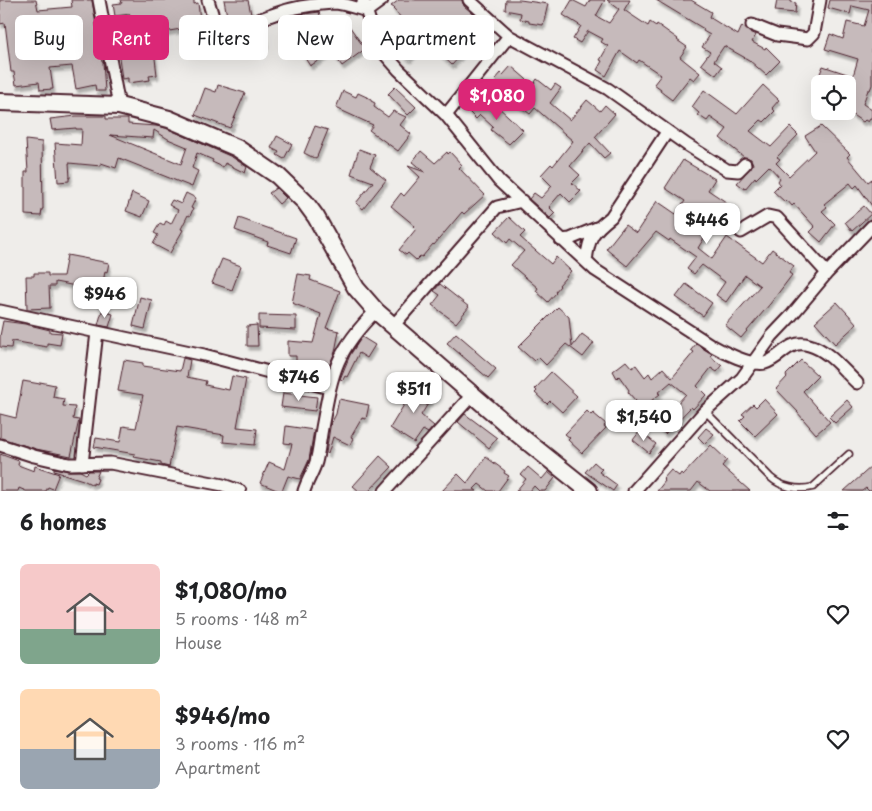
<!DOCTYPE html>
<html lang="en">
<head>
<meta charset="utf-8">
<style>
	body { margin:0; font-family:"Playpen Sans",sans-serif; background:#f6f6f6; color:#202124; height:100vh; display:flex; flex-direction:column; font-size:19px; white-space:nowrap }
	* { box-sizing:border-box; margin:0 }
	p { font-size:16px; color:#757577 }
	.icon { flex:none; width:28px; height:28px; fill:none; stroke:currentColor; stroke-width:2; stroke-linecap:round; stroke-linejoin:round }
	.map { position:relative; height:491px; overflow:hidden }
	.details { display:flex; flex-direction:column; background:#fff; flex:1 }
	.details>* { flex:none }
	.top-card { position:absolute; left:15px; top:15px; width:500px; height:45px; display:flex; gap:10px }
	.buttons { position:absolute; left:811px; top:75px; display:grid; gap:10px }
	.buttons a { display:grid; place-items:center; width:45px; height:45px; border-radius:8px; background:#fff; box-shadow:0 5px 20px #0002; font-size:25px }
	.price { position:absolute; translate:-50% -42px; padding:0 11px; border-radius:10px; background:#fff; color:#222; font-size:16px; line-height:32px; filter:drop-shadow(0 1px 2px #0008) }
	.price::after { content:''; position:absolute; left:50%; top:30px; width:15px; height:11px; margin-left:-8px; background:inherit; clip-path:polygon(0 0,100% 0,50% 100%) }
	.price.selected { background:#db2777; color:#fff }
	ul { padding:0; list-style:none }
	li { display:flex; align-items:center; gap:15px; height:125px; padding:0 20px }
	li span { display:grid; place-items:center; flex:none; width:140px; height:100px; border-radius:8px; color:#555 }
	li>.icon { margin-inline-start:auto }
	span .icon { width:60px; height:60px; fill:#fffc; stroke-width:1 }
	li b { font-size:21px }
	h2 { display:flex; justify-content:space-between; align-items:center; height:60px; padding:0 20px; font-size:21px }
	.pill { padding:0 18px; border-radius:8px; background:#fff; box-shadow:0 5px 20px #0002; font-size:18px; line-height:45px }
	.pill.selected { background:#db2777; color:#fff }
	.map>svg:first-child { display:block }
</style>
</head>
<body>
<div class="map">
<svg width="872" height="491" viewBox="0 0 872 491">
	<defs>
		<filter id="shadow"><feDropShadow dx="2" dy="4" stdDeviation="1" flood-color="#0004"/></filter>
	</defs>
	<rect width="100%" height="100%" fill="#efedea"/>
	<filter id="ink" filterUnits="userSpaceOnUse"><feTurbulence type="fractalNoise" baseFrequency=".02" numOctaves="2"/><feDisplacementMap in="SourceGraphic" scale="10" xChannelSelector="R" yChannelSelector="G"/><feConvolveMatrix kernelMatrix="1 2 1 2 8 2 1 2 1" color-interpolation-filters="sRGB"/></filter>
	<g filter="url(#ink)">
		<path fill="#c6babb" stroke="#4a1f2b" fill-rule="evenodd" filter="url(#shadow)" d="M0,0H36L38,10L72,7L71,0H92L102,62H103L105,91H96L95,85L76,89L72,66L50,68L53,89L40,90L39,82L16,85L14,72H11L5,23L0,24Z
			M121,0H194V4L198,3L200,20L181,23V29L152,34L157,75L149,76L150,80L128,83V78L122,79L118,50H120V42L134,41L130,14L115,16L113,4L122,3Z
			M224,0H248L251,14L242,16H227Z
			M399,0H462L464,6L485,24L465,44L468,47L452,65L423,38L422,40L393,9L394,8L391,6Z
			M506,0H520L548,4L543,25L529,23V21L520,19L521,13L505,10Z
			M572,0L586,7L590,0H605L596,16L609,23L619,9L607,0H630L624,10L648,26L650,22L656,26L657,24L678,39L677,40L687,47L680,57L700,73L694,80L690,77L672,100L660,91L661,89L654,84L661,75L639,60L637,63L620,51L606,76L597,70L602,61L600,60L608,46L601,42L603,39L588,31L580,43L573,39L581,26L563,15Z
			M656,0H691L711,12L709,17L738,35L742,26L749,32L756,35L752,42L765,49L766,47L780,61L766,75L749,60L724,46L714,61L722,67L716,75L701,64L710,52L702,47L710,35L703,31L704,29Z
			M777,0H791V2L796,3L795,13L775,11Z
			M830,0H872V85L870,90H868L863,104L872,110V116L868,122L865,120L863,122L848,112V92L850,84H825L827,79L819,76L823,66L853,76L858,59L825,49L830,34L843,39L847,22L864,26L869,10L852,6L850,14L828,8Z
			M319,12L321,19L300,26L297,15Z
			M263,26L266,45L255,47V43L245,45L243,38L254,36L252,29Z
			M350,27L365,49L342,66L332,52L310,66L298,47L313,37L316,41L319,40L323,46Z
			M401,40L415,53L409,59L395,47Z
			M511,66L533,85L537,79L551,90L555,84L561,88L550,103L570,120L587,100L600,111L605,105L615,114L595,137L610,153L604,158L590,143L570,166L580,175L572,183L581,191L570,202L561,193L549,207L555,213L550,218L529,199L534,193L541,198L552,186L541,175L551,164L553,166L573,141L535,108L530,114L493,86L497,82L495,80L501,73L503,75Z
			M218,85L245,93L230,128L195,115L205,88L216,92Z
			M763,85L779,100L772,108L775,111L764,122L761,120L750,131L771,147L790,127L798,135L777,157L780,159L776,163L789,176L815,151L805,136L821,126L850,154L847,157L868,182L872,179V206L857,185L854,188L850,183L824,204L827,207L822,211L835,224L821,242L810,232L815,227L794,204L792,206L787,200L785,202L773,191L780,184L778,181L780,178L769,166L756,179L755,177L745,189L737,183L752,166L753,164L751,159L744,157L720,138L727,129L710,117L707,121L698,115L699,113L692,107L704,90L737,114Z
			M395,87L416,107L408,115L388,94Z
			M343,91L356,97L358,93L371,99V101L375,103L374,107L388,117L393,111L406,117L400,125L411,134L398,151L369,130L373,125L336,108Z
			M480,99L491,108L495,104L523,130L509,144L491,130L493,127L480,115L476,119L468,111Z
			M76,116H106V119H128V124L156,126L166,128L232,157L247,167L245,173L225,163L223,167L212,162L213,160L197,153L192,168L198,171L192,187L119,158L116,168L101,163V166L69,163L70,178H69V181L58,182L55,143L81,145L82,129H76V128L52,130L50,119ZM154,130L168,139L187,147L181,164L110,135L153,138Z
			M315,126L328,130L316,159L304,153Z
			M277,136L292,144L284,159L277,155L279,152L271,148Z
			M26,140L42,142L43,209H42L41,216L25,215V172H28Z
			M359,149L375,155L370,167L386,180L363,209L356,203L373,182L351,174Z
			M421,151L435,163L447,152L448,154L450,152L462,165L459,168L485,195L464,214L462,212L434,245L433,244L422,257L420,256L416,260L408,253L406,255L399,250L416,229L413,226L414,225L391,206L401,193L404,196L420,177L408,166L425,172L412,162Z
			M683,160L715,179L708,190L726,202L698,248L712,259L727,237L762,262L772,249L794,266L789,273L792,275L770,304L741,338L725,325L760,286L745,275L726,302L716,295L725,282L702,265L694,274L687,269L696,257L670,239L669,241L656,232L627,266L606,249L625,225L636,233L657,201L676,214L685,201L665,188Z
			M276,188L286,198L279,204L269,193Z
			M132,193L149,201L142,217L126,211Z
			M186,193L196,198L191,208L193,209L190,216L188,215L181,229L183,230L170,253L153,244L158,235L154,233L160,223L164,225L166,221L171,224L178,210L169,205L172,200L181,204Z
			M864,206L871,214L852,231L845,222Z
			M509,217L525,232L520,237L551,264L556,257L571,271L559,285L560,286L555,292L556,293L548,302L536,291L538,288L511,265L524,251L510,239L507,243L495,232Z
			M239,218L296,238L291,253L267,245L268,242L235,230Z
			M67,255L109,263L107,272L105,271L101,295L75,290L76,286L55,282V286H49L50,308L27,309L26,276H34V273H48V276H63Z
			M222,259L241,266L232,290L212,283Z
			M298,274L311,276L310,280L340,291L326,328L339,331L335,352L326,374L296,367V356H288V341L313,343L321,314L292,303Z
			M440,284L469,307L456,323L432,305L440,295L434,291Z
			M686,284L712,303L703,316L676,297Z
			M140,297L152,300L145,329L133,326Z
			M837,302L857,324L835,344L815,322Z
			M558,307L569,317L572,347L582,334L594,343L583,357L566,344L546,365L538,357L534,361L518,347Z
			M102,311L113,314L109,327L98,325Z
			M259,315L296,316V330L259,328Z
			M3,321L25,324L50,330V332L62,333L60,345L47,343V347L12,341L11,348L0,347V336Z
			M257,325L258,346H247V326Z
			M456,333L476,350L475,351L496,369L488,378L447,343Z
			M362,337L375,345L367,358L359,353L347,377L345,376L343,380L340,379L350,355Z
			M696,344L712,354L710,356L722,366L717,372L711,368L697,386L706,395L693,409L691,407L665,434L657,426L686,394L671,382L658,393L660,394L642,408L628,392L629,390L619,376L617,378L613,371L626,361L632,368L636,365L645,377L649,373L652,378L663,368L672,378L694,352L691,350Z
			M183,358L190,360L187,377L206,381L205,385L229,390L232,376L246,379L237,427L257,429L255,445L223,442L224,435L177,427L169,467L161,465V462L134,457L135,454L94,447L96,438L120,442L123,426L136,428L143,395L118,391L124,360L143,363V366L180,371Z
			M801,360L818,376L803,391L830,422L816,434L797,412H798L776,389L787,377L786,375Z
			M551,372L577,396L562,412L550,401L547,404L535,393L537,391L535,389Z
			M419,380L436,391L421,415L434,426L428,433L423,430L414,443L390,428Z
			M23,381L40,384V382L55,385L53,397L64,399L63,406L75,407L73,419L79,420L71,456L36,449L0,438V414L16,418Z
			M283,393L317,397L315,411L281,407Z
			M339,399L369,405L366,419L362,418L351,437L353,438L350,445L333,437L328,454L326,453L331,421L332,422L336,414Z
			M764,399L778,414L755,436L740,421L745,416L742,414L753,404L756,407Z
			M847,400L853,407L835,423L829,417Z
			M587,411L591,415L593,413L606,424L604,426L606,428L582,453L568,440L570,438L565,434Z
			M465,414L497,438L489,448L458,422Z
			M286,426L314,430L309,460L300,479L288,476L282,491H279L260,483L269,462L285,469L292,444L284,443Z
			M706,428L714,434L705,444L698,437Z
			M640,431L656,444L649,453L633,440Z
			M711,445L727,460L722,466L750,491H710L698,482L691,491H657L665,481L663,479L671,470L679,476L681,473L683,475Z
			M0,454L19,461L18,465L34,471L35,466L59,474L53,489L48,487L46,491H26L19,488L18,491H0Z
			M380,456L392,467L369,491H359L353,486Z
			M486,457L505,471L504,473L509,476L498,491H488L479,484L474,489L477,491H442L458,474L467,483Z
			M594,462L602,469L599,472L617,485L613,491L585,472Z
			M872,466V491H869L866,488L862,491H844Z
			M528,467L542,479L548,472L555,478L545,491H539L534,486L530,491H516L526,479L521,475Z
			M54,468L68,471H80L86,474L89,471H99L96,478L98,479L96,484L93,483V485L83,480L54,471Z"/>
		<g fill="none" stroke-linecap="round" stroke-linejoin="round">
			<defs>
				<path id="lane" d="M705,411L770,477C781,487 798,491 813,487L849,454"/>
				<path id="street" d="M99,0L119,106
					M208,0L214,20C240,33 265,15 291,9C304,6 319,4 333,3C343,3 356,8 367,11
					M363,0L374,35L384,53L399,70L446,115L499,181L595,270L711,345C723,352 751,366 765,363C782,358 788,339 809,345C828,350 843,370 857,383
					M469,0L509,36L608,89L687,145L727,170L738,171L745,164
					M367,11L382,0
					M752,25L777,35L808,39L814,33L820,0
					M446,115L509,36
					M741,232L768,216L777,218L827,273
					M561,240L570,239L599,227
					M586,261C589,237 592,232 611,217L667,132
					M0,311L97,332L82,464
					M393,326L497,207L522,201
					M97,332L204,355L329,388
					M0,445L34,456L69,464L110,463L223,485L240,491
					M304,491C307,481 313,472 316,462C319,451 320,439 322,428C332,374 335,351 376,311
					M385,491L473,394
					M634,491L705,411L742,378L772,336L791,316L827,273L872,226"/>
				<path id="secondary" d="M0,102L119,106L169,119L237,148L278,176L305,202L316,217L356,288L376,311L519,435L589,491"/>
			</defs>
			<use href="#lane" stroke="#4a1f2b" stroke-width="9"/>
			<use href="#street" stroke="#4a1f2b" stroke-width="15"/>
			<use href="#secondary" stroke="#4a1f2b" stroke-width="20"/>
			<use href="#lane" stroke="#f6f6f2" stroke-width="5.5"/>
			<use href="#street" stroke="#f6f6f2" stroke-width="11"/>
			<use href="#secondary" stroke="#f6f6f2" stroke-width="16"/>
		</g>
	</g>
</svg>
<div class="buttons">
<a><svg class="icon" aria-label="locate" viewBox="0 0 24 24"><circle cx="12" cy="12" r="6"/><path d="M12 2v4M12 18v4M2 12h4M18 12h4"/></svg></a>
</div>
<b class="price selected" style="left:497px;top:121px">$1,080</b>
<b class="price" style="left:707px;top:245px">$446</b>
<b class="price" style="left:105px;top:319px">$946</b>
<b class="price" style="left:299px;top:402px">$746</b>
<b class="price" style="left:414px;top:414px">$511</b>
<b class="price" style="left:644px;top:442px">$1,540</b>
<div class="top-card">
<a class="pill">Buy</a>
<a class="pill selected">Rent</a>
<a class="pill">Filters</a>
<a class="pill">New</a>
<a class="pill">Apartment</a>
</div>
</div>
<section class="details">
<h2>6 homes<svg class="icon" aria-label="filters" viewBox="0 0 24 24"><path d="M4 7h16M4 17h16"/><circle cx="9" cy="7" r="2"/><circle cx="15" cy="17" r="2"/></svg></h2>
<ul>
<li><span style="background:linear-gradient(#f6c9c9 65%,#7fa58c 0)"><svg class="icon" aria-label="home" viewBox="0 0 24 24"><path d="M3 11l9-7 9 7M6 9v11h12V9"/></svg></span><div><b>$1,080/mo</b><p>5 rooms · 148 m²</p><p>House</p></div><svg class="icon" aria-label="heart" viewBox="0 0 24 24"><path d="M12 20l-8-8c-3-5 5-10 8-4 3-6 11-1 8 4z"/></svg></li>
<li><span style="background:linear-gradient(#ffd9b3 60%,#9aa5b1 0)"><svg class="icon" aria-label="home" viewBox="0 0 24 24"><path d="M3 11l9-7 9 7M6 9v11h12V9"/></svg></span><div><b>$946/mo</b><p>3 rooms · 116 m²</p><p>Apartment</p></div><svg class="icon" aria-label="heart" viewBox="0 0 24 24"><path d="M12 20l-8-8c-3-5 5-10 8-4 3-6 11-1 8 4z"/></svg></li>
</ul>
</section>
</body>
</html>
